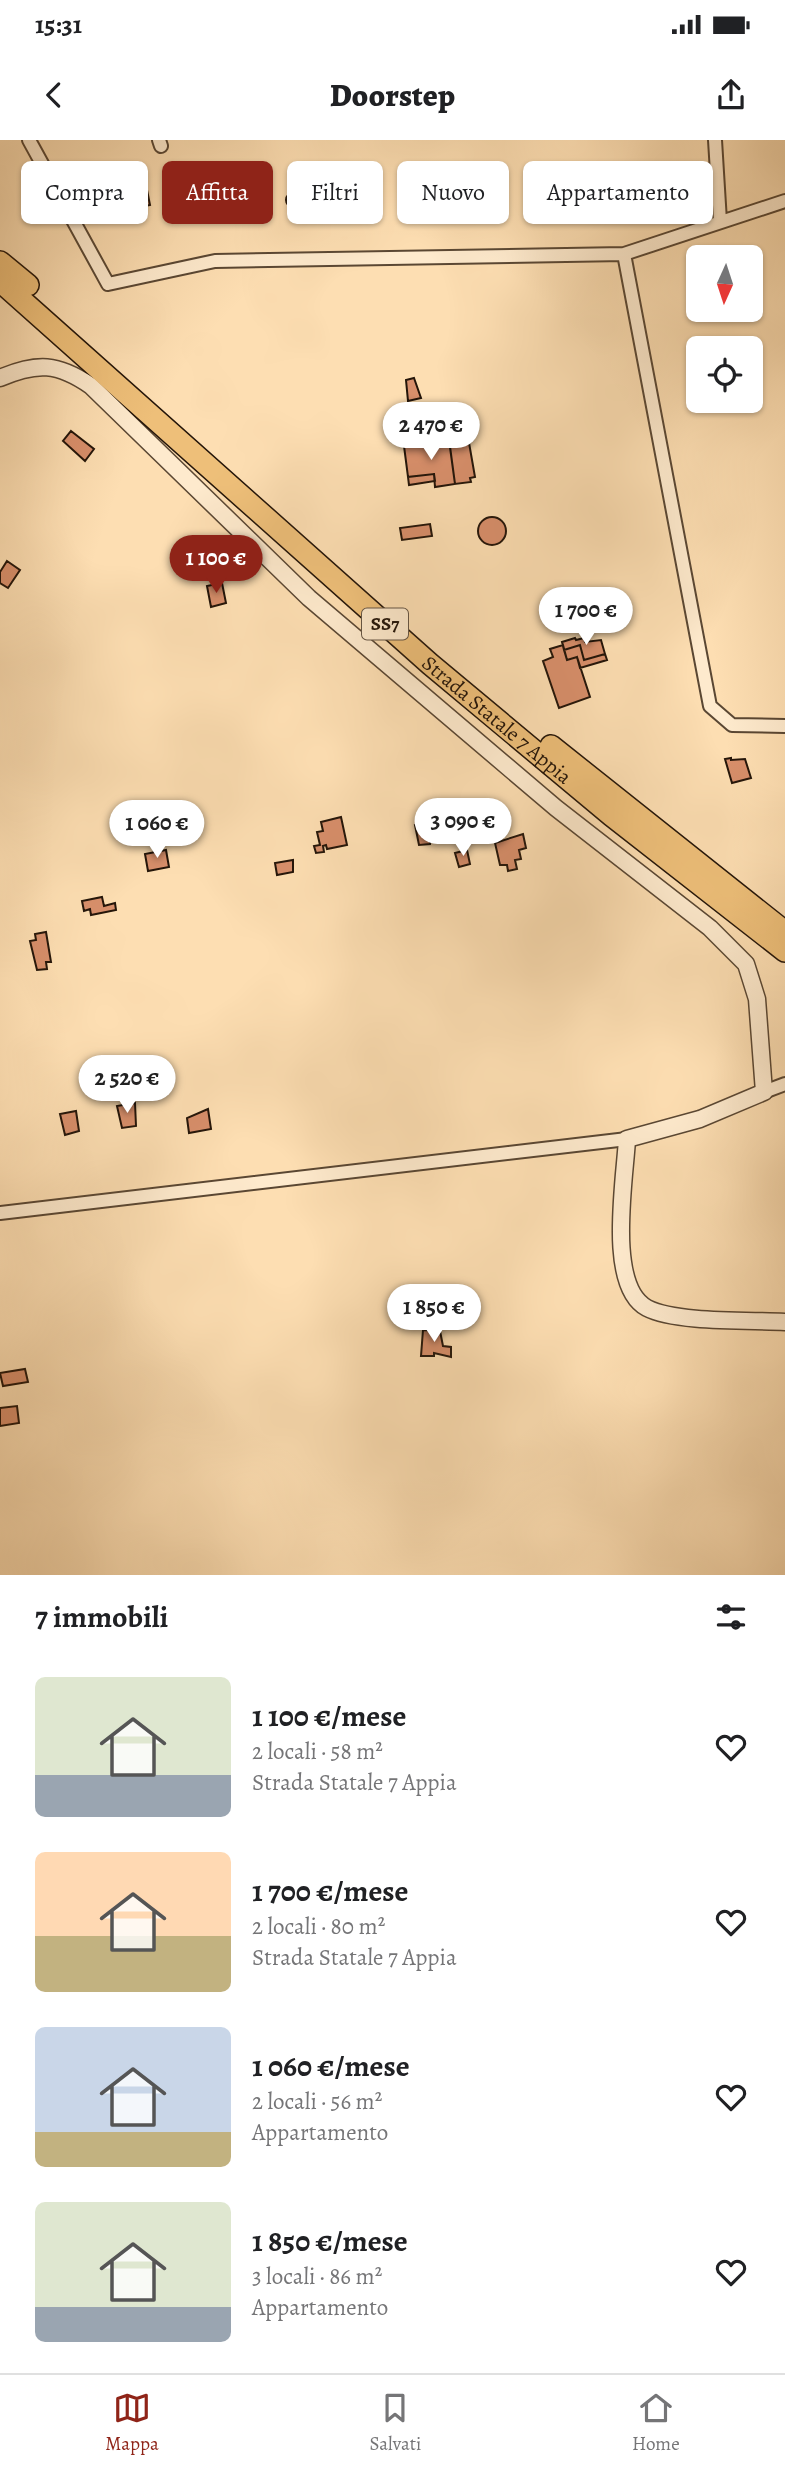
<!DOCTYPE html>
<html lang="it">
<head>
<meta charset="utf-8">
<style>
	body { margin:0; font-family:Alegreya,serif; background:#f6f6f6; color:#202124; height:100vh; display:flex; flex-direction:column; font-size:26px; white-space:nowrap }
	* { box-sizing:border-box; margin:0 }
	p { font-size:23px; color:#757577 }
	.icon { flex:none; width:38px; height:38px; fill:none; stroke:currentColor; stroke-width:2; stroke-linecap:round; stroke-linejoin:round }
	.map { position:relative; height:1435px; overflow:hidden }
	.details { display:flex; flex-direction:column; background:#fff; flex:1 }
	.details>* { flex:none }
	.top-card { position:absolute; left:21px; top:21px; width:744px; height:63px; display:flex; gap:14px }
	.needle { width:46px; rotate:183deg }
	.fabs { position:absolute; left:686px; top:105px; display:grid; gap:14px }
	.fabs a { display:grid; place-items:center; width:77px; height:77px; border-radius:10px; background:#fff; box-shadow:0 2px 5px #0004; font-size:35px }
	.price { position:absolute; translate:-50% -60px; padding:0 16px; border-radius:24px; background:#fff; color:#222; font-size:23px; line-height:46px; filter:drop-shadow(0 2px 4px #0008) }
	.price::after { content:''; position:absolute; left:50%; top:42px; width:21px; height:16px; margin-left:-10px; background:inherit; clip-path:polygon(0 0,100% 0,50% 100%) }
	.price.current { background:#8f2418; color:#fff }
	ul { padding:0; list-style:none }
	li { display:flex; align-items:center; gap:21px; height:175px; padding:0 35px }
	li span { display:grid; place-items:center; flex:none; width:196px; height:140px; border-radius:10px; color:#555 }
	li>.icon { margin-inline-start:auto }
	span .icon { width:84px; height:84px; fill:#fffc; stroke-width:1 }
	li b { font-size:30px }
	h2 { display:flex; justify-content:space-between; align-items:center; height:84px; padding:0 35px; font-size:30px }
	.chip { padding:0 24px; border-radius:10px; background:#fff; box-shadow:0 2px 5px #0004; font-size:24px; line-height:63px }
	.chip.current { background:#8f2418; color:#fff }
	.status { display:flex; justify-content:space-between; align-items:center; height:49px; padding:0 35px; background:#fff; direction:ltr }
	.status svg { height:19px; fill:currentColor }
	header { display:flex; justify-content:space-between; align-items:center; height:91px; padding:0 35px; background:#fff; font-size:32px; font-weight:800 }
	.tab-bar { display:flex; justify-content:space-around; align-items:center; height:98px; border-top:2px solid #e0e0e0; background:#fff; font-size:19px; color:#757577 }
	.tab-bar a { display:grid; justify-items:center; gap:4px }
	.tab-bar .current { color:#8f2418 }
	.map>svg:first-child { display:block }
</style>
</head>
<body>
<div class="status"><b>15:31</b><svg viewBox="0 0 49 12"><path d="M0 12V9h3v3zM5 12V6h3v6zM10 12V3h3v9zM15 12V0h3v12zM26 1h20v11H26zM47 4h2v5h-2z"/></svg></div>
<header><svg class="icon" aria-label="back" viewBox="0 0 24 24"><path d="M15 5l-7 7 7 7"/></svg>Doorstep<svg class="icon" aria-label="share" viewBox="0 0 24 24"><path d="M12 15V3M7 8l5-5 5 5M5 13v7h14v-7"/></svg></header>
<div class="map">
<svg width="785" height="1435" viewBox="0 0 785 1435">
	<rect width="100%" height="100%" fill="#fddeb2"/>
	<filter id="stains"><feTurbulence type="fractalNoise" baseFrequency=".00286" numOctaves="4"/><feColorMatrix values="0 0 0 0 .2 0 0 0 0 .09 0 0 0 0 .02 0 0 0 .5 -.17"/></filter>
	<radialGradient id="worn" r=".72"><stop offset=".6" stop-color="#630" stop-opacity="0"/><stop offset="1" stop-color="#630" stop-opacity=".3"/></radialGradient>
	<path fill="#d88f6b" stroke="#241509" stroke-width="2" d="M126,29L135,35L137,32L144,35L150,65L145,66V69L138,70L136,65L133,66L131,59L136,58L134,46L120,37Z
		M481,30L489,31V39L482,38L481,59H463L464,41H473L474,36H481Z
		M119,32L123,34L120,37L134,46L136,58L129,60L126,44L116,39Z
		M581,34L583,56L578,63H572L566,58L564,35Z
		M236,47L239,62L233,63L234,73L219,76L216,58L235,52Z
		M286 60a7 7 0 1 1 14 0a7 7 0 1 1-14 0Z
		M414,238L421,258L408,261L406,240Z
		M71,291L94,309L85,321L63,301Z
		M468,297L475,337L470,338L471,342L455,344L449,299Z
		M449,300L455,344L435,347L434,334L408,337L404,306Z
		M434,334L435,341L409,345L408,337Z
		M478 391a14 14 0 1 1 28 0a14 14 0 1 1-28 0Z
		M430,384L432,396L402,400L400,388Z
		M7,421L20,430L8,448L0,443V432Z
		M222,443L226,463L211,467L207,446Z
		M575,498L576,500L584,498L585,502L601,500L605,514L584,520L580,505L564,510L562,502Z
		M563,505L567,520L577,517L590,557L559,568L543,521L553,517L550,509Z
		M580,505L584,520L605,514L607,520L580,528L577,517L567,520L564,510Z
		M731,618V620L745,619L751,638L732,643L725,619Z
		M341,677L347,705L327,709L326,705L323,706L324,712L316,713L314,706L320,705L317,692L323,691L321,682Z
		M429,683L430,704L419,705L415,685Z
		M523,694L526,708L519,710L521,719L515,720L517,729L508,731L507,725H500L495,703Z
		M166,710L169,727L148,731L145,714Z
		M467,710L470,724L459,727L455,713Z
		M293,720V732L277,735L275,723Z
		M102,757L104,766L115,763L116,770L91,775L90,769L84,771L82,761Z
		M46,792L51,822H46L47,829L37,830L30,801L36,800L35,794Z
		M135,963L136,986L122,988L117,966Z
		M208,969L211,989L189,993L187,978Z
		M76,971L79,991L65,995L60,974Z
		M423,1190L440,1191L443,1206L451,1207V1217L434,1213V1216H421Z
		M25,1229L28,1242L3,1246L0,1233Z
		M17,1266L19,1283L0,1286V1268Z"/>
	<g fill="none" stroke-linecap="round" stroke-linejoin="round">
		<defs>
			<path id="minor" d="M29,0L108,144L215,121L624,114L785,61
				M159,0L161,6
				M715,0L720,81
				M624,114L710,566L732,585L785,586
				M764,952L785,944
				M0,1073L627,999"/>
			<path id="tertiary" d="M0,238C37,222 58,223 91,246L309,458L556,668L710,788L746,824L757,859L764,952L700,979L627,999C625,1039 606,1146 647,1168C676,1183 750,1180 785,1182"/>
			<g id="trunk">
				<path d="M0,122L28,145"/>
				<path id="s1" d="M0,141L430,524L611,675L785,811"/>
				<path d="M551,606L785,792"/>
			</g>
		</defs>
		<use href="#minor" stroke="#5a4733" stroke-width="16"/>
		<use href="#tertiary" stroke="#5a4733" stroke-width="19"/>
		<use href="#trunk" stroke="#241509" stroke-width="24"/>
		<use href="#minor" stroke="#feeacd" stroke-width="12"/>
		<use href="#tertiary" stroke="#feeacd" stroke-width="16"/>
		<use href="#trunk" stroke="#eebf79" stroke-width="21"/>
	</g>
	<g text-anchor="middle" dominant-baseline="central" stroke-width="7" stroke-linejoin="round" paint-order="stroke">
		<rect fill="#feeacd" stroke="#655544" stroke-width="2" x="362" y="468.5" width="46" height="31" rx="5"/>
		<g font-size="19" font-weight="bold" fill="#241509">
			<text x="385" y="484">SS7</text>
		</g>
		<g font-size="21" fill="#241509" stroke="#feeacd">
			<text stroke="none"><textPath href="#s1" startOffset="663">Strada Statale 7 Appia</textPath></text>
		</g>
	</g>
	<rect width="100%" height="100%" filter="url(#stains)"/>
	<rect width="100%" height="100%" fill="url(#worn)"/>
</svg>
<div class="fabs">
<a><svg class="needle" viewBox="-14 -14 28 28"><path d="M0-13l5 13h-10z" fill="#e53935"/><path d="M0 13l5-13h-10z" fill="#757577"/></svg></a>
<a><svg class="icon" aria-label="locate" viewBox="0 0 24 24"><circle cx="12" cy="12" r="6"/><path d="M12 2v4M12 18v4M2 12h4M18 12h4"/></svg></a>
</div>
<b class="price" style="left:431px;top:322px">2 470 €</b>
<b class="price current" style="left:216px;top:455px">1 100 €</b>
<b class="price" style="left:586px;top:507px">1 700 €</b>
<b class="price" style="left:463px;top:718px">3 090 €</b>
<b class="price" style="left:157px;top:720px">1 060 €</b>
<b class="price" style="left:127px;top:975px">2 520 €</b>
<b class="price" style="left:434px;top:1204px">1 850 €</b>
<div class="top-card">
<a class="chip">Compra</a>
<a class="chip current">Affitta</a>
<a class="chip">Filtri</a>
<a class="chip">Nuovo</a>
<a class="chip">Appartamento</a>
</div>
</div>
<section class="details">
<h2>7 immobili<svg class="icon" aria-label="filters" viewBox="0 0 24 24"><path d="M4 7h16M4 17h16"/><circle cx="9" cy="7" r="2"/><circle cx="15" cy="17" r="2"/></svg></h2>
<ul>
<li><span style="background:linear-gradient(#dfe7d0 70%,#9aa5b1 0)"><svg class="icon" aria-label="home" viewBox="0 0 24 24"><path d="M3 11l9-7 9 7M6 9v11h12V9"/></svg></span><div><b>1 100 €/mese</b><p>2 locali · 58 m²</p><p>Strada Statale 7 Appia</p></div><svg class="icon" aria-label="heart" viewBox="0 0 24 24"><path d="M12 20l-8-8c-3-5 5-10 8-4 3-6 11-1 8 4z"/></svg></li>
<li><span style="background:linear-gradient(#ffd9b3 60%,#c2b280 0)"><svg class="icon" aria-label="home" viewBox="0 0 24 24"><path d="M3 11l9-7 9 7M6 9v11h12V9"/></svg></span><div><b>1 700 €/mese</b><p>2 locali · 80 m²</p><p>Strada Statale 7 Appia</p></div><svg class="icon" aria-label="heart" viewBox="0 0 24 24"><path d="M12 20l-8-8c-3-5 5-10 8-4 3-6 11-1 8 4z"/></svg></li>
<li><span style="background:linear-gradient(#c9d6e8 75%,#c2b280 0)"><svg class="icon" aria-label="home" viewBox="0 0 24 24"><path d="M3 11l9-7 9 7M6 9v11h12V9"/></svg></span><div><b>1 060 €/mese</b><p>2 locali · 56 m²</p><p>Appartamento</p></div><svg class="icon" aria-label="heart" viewBox="0 0 24 24"><path d="M12 20l-8-8c-3-5 5-10 8-4 3-6 11-1 8 4z"/></svg></li>
<li><span style="background:linear-gradient(#dfe7d0 75%,#9aa5b1 0)"><svg class="icon" aria-label="home" viewBox="0 0 24 24"><path d="M3 11l9-7 9 7M6 9v11h12V9"/></svg></span><div><b>1 850 €/mese</b><p>3 locali · 86 m²</p><p>Appartamento</p></div><svg class="icon" aria-label="heart" viewBox="0 0 24 24"><path d="M12 20l-8-8c-3-5 5-10 8-4 3-6 11-1 8 4z"/></svg></li>
</ul>
</section>
<nav class="tab-bar">
<a class="current"><svg class="icon" aria-label="map" viewBox="0 0 24 24"><path d="M3 6l6-2 6 2 6-2v14l-6 2-6-2-6 2zM9 4v14M15 6v14"/></svg>Mappa</a>
<a><svg class="icon" aria-label="saved" viewBox="0 0 24 24"><path d="M7 4h10v16l-5-4-5 4z"/></svg>Salvati</a>
<a><svg class="icon" aria-label="home" viewBox="0 0 24 24"><path d="M3 11l9-7 9 7M6 9v11h12V9"/></svg>Home</a>
</nav>
</body>
</html>
